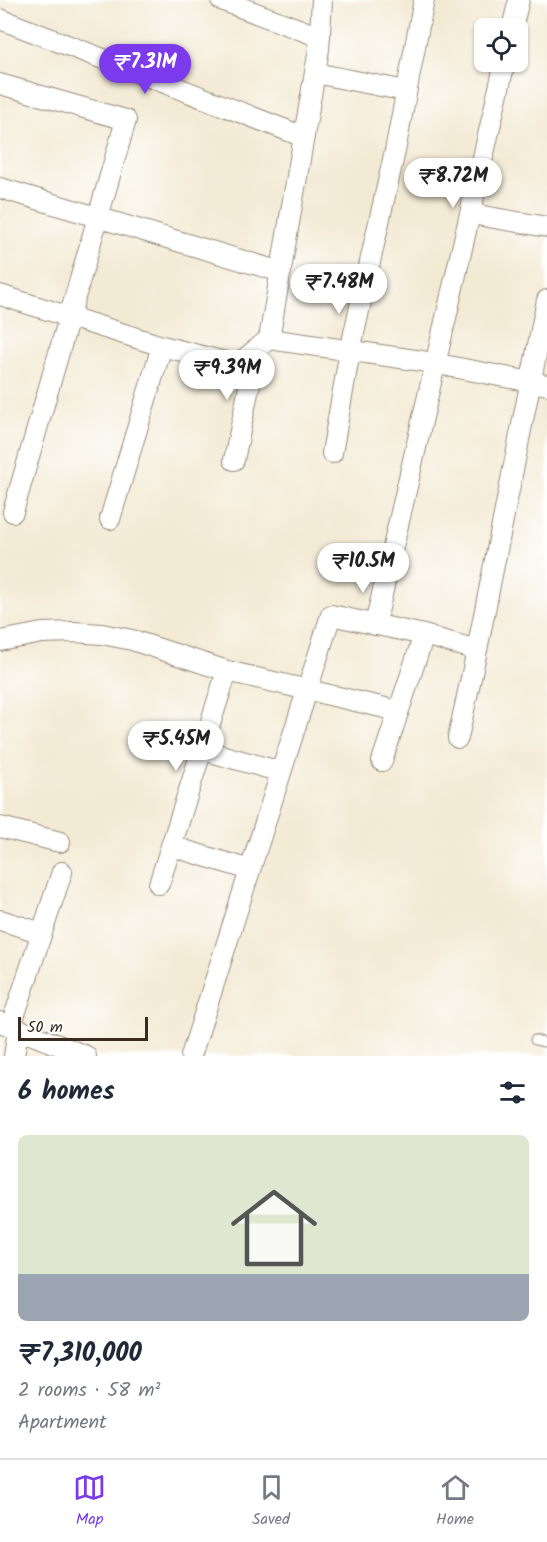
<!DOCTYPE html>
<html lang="en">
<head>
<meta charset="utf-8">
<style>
	body { margin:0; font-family:Kalam,sans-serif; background:#f2f2f3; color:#1f2937; height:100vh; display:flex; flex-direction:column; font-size:22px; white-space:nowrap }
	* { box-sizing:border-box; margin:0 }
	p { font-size:20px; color:#747a83 }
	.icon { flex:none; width:33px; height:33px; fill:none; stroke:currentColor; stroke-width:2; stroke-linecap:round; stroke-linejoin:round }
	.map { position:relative; height:1056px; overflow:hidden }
	.details { display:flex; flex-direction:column; background:#fff; flex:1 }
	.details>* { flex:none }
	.buttons { position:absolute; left:474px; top:18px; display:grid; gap:12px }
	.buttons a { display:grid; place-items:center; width:54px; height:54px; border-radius:9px; background:#fff; box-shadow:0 2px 4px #0004; font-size:30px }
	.scale { position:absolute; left:18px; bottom:15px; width:130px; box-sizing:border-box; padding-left:6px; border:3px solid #3b2a1e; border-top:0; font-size:16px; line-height:21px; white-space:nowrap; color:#3b2a1e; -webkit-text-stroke:4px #fff; paint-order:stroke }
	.price { position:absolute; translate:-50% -51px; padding:0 14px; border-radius:21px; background:#fff; color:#222; font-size:20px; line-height:39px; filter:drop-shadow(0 2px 3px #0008) }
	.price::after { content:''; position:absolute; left:50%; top:36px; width:18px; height:14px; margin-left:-9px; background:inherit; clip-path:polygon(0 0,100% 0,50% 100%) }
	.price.on { background:#7c3aed; color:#fff }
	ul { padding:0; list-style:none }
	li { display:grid; align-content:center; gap:12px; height:318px; padding:0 18px }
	li span { display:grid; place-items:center; height:186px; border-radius:9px; color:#555 }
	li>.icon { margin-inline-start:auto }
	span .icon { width:108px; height:108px; fill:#fffc; stroke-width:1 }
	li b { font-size:26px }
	h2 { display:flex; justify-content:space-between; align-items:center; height:72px; padding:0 18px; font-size:26px }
	.tab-bar { display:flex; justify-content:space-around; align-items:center; height:84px; border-top:2px solid #e0e1e3; background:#fff; font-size:16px; color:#747a83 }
	.tab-bar a { display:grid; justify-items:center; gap:3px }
	.tab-bar .on { color:#7c3aed }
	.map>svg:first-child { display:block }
</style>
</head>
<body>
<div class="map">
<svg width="547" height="1056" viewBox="0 0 547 1056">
	<rect width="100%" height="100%" fill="#fff"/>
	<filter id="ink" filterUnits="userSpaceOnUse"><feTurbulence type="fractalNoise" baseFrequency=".0167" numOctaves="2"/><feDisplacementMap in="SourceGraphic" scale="12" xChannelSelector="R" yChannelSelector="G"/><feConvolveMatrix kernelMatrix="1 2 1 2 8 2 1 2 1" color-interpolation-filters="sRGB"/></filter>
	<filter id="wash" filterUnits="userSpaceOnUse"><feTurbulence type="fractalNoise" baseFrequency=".008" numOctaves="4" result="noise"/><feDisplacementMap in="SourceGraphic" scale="24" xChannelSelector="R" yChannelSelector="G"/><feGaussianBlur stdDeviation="1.35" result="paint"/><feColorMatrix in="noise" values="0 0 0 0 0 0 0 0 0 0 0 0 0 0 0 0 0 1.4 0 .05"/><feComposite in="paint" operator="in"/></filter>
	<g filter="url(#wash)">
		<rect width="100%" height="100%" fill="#f3ead4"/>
	</g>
	<g filter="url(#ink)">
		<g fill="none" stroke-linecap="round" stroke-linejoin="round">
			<defs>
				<path id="service" d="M535,1040L547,1043"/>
				<path id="minor" d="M221,0L320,37
					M0,19L304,137
					M512,28L519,0
					M315,73L406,91
					M0,84L126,120L13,512
					M0,188L281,272
					M471,214L547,227
					M0,295L162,346L237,365L269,339L422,361L547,385
					M269,339L319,49L322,0
					M332,453L350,351L395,151L424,0
					M234,460L257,349
					M110,519L162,346
					M375,625L505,62
					M0,641L42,633L74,632L102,634L132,640L227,671L398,711
					M458,738L477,650
					M203,750L281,772
					M382,761L424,635L477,650L547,300
					M0,827L60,842
					M171,846L250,870
					M159,884L227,671
					M0,920L42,933
					M0,1022L86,1056
					M11,1026L62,872
					M14,1056L18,1030
					M191,1056L331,615L424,635"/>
			</defs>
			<use href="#service" stroke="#978a79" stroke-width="11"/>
			<use href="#minor" stroke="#978a79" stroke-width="22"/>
			<use href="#service" stroke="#fff" stroke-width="9"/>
			<use href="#minor" stroke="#fff" stroke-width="20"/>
		</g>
	</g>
</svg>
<div class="buttons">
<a><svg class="icon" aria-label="locate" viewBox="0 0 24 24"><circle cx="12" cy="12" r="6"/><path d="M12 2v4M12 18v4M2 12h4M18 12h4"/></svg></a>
</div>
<div class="scale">50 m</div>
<b class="price on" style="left:145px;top:95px">₹7.31M</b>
<b class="price" style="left:453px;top:209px">₹8.72M</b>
<b class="price" style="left:339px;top:315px">₹7.48M</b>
<b class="price" style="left:227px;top:401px">₹9.39M</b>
<b class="price" style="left:363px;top:594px">₹10.5M</b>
<b class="price" style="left:176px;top:772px">₹5.45M</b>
</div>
<section class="details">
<h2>6 homes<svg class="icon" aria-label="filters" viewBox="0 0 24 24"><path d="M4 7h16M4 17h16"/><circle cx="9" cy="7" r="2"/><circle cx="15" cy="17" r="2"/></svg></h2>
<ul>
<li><span style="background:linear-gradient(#dfe7d0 75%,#9aa5b1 0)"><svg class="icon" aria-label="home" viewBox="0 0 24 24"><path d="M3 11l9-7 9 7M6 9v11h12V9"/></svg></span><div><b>₹7,310,000</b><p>2 rooms · 58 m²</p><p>Apartment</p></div></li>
</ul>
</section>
<nav class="tab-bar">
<a class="on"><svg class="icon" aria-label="map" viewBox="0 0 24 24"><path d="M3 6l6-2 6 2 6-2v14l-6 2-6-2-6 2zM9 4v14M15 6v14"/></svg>Map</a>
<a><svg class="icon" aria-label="saved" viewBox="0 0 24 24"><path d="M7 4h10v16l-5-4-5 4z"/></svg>Saved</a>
<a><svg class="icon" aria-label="home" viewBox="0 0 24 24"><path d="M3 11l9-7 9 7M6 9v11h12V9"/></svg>Home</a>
</nav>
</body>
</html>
